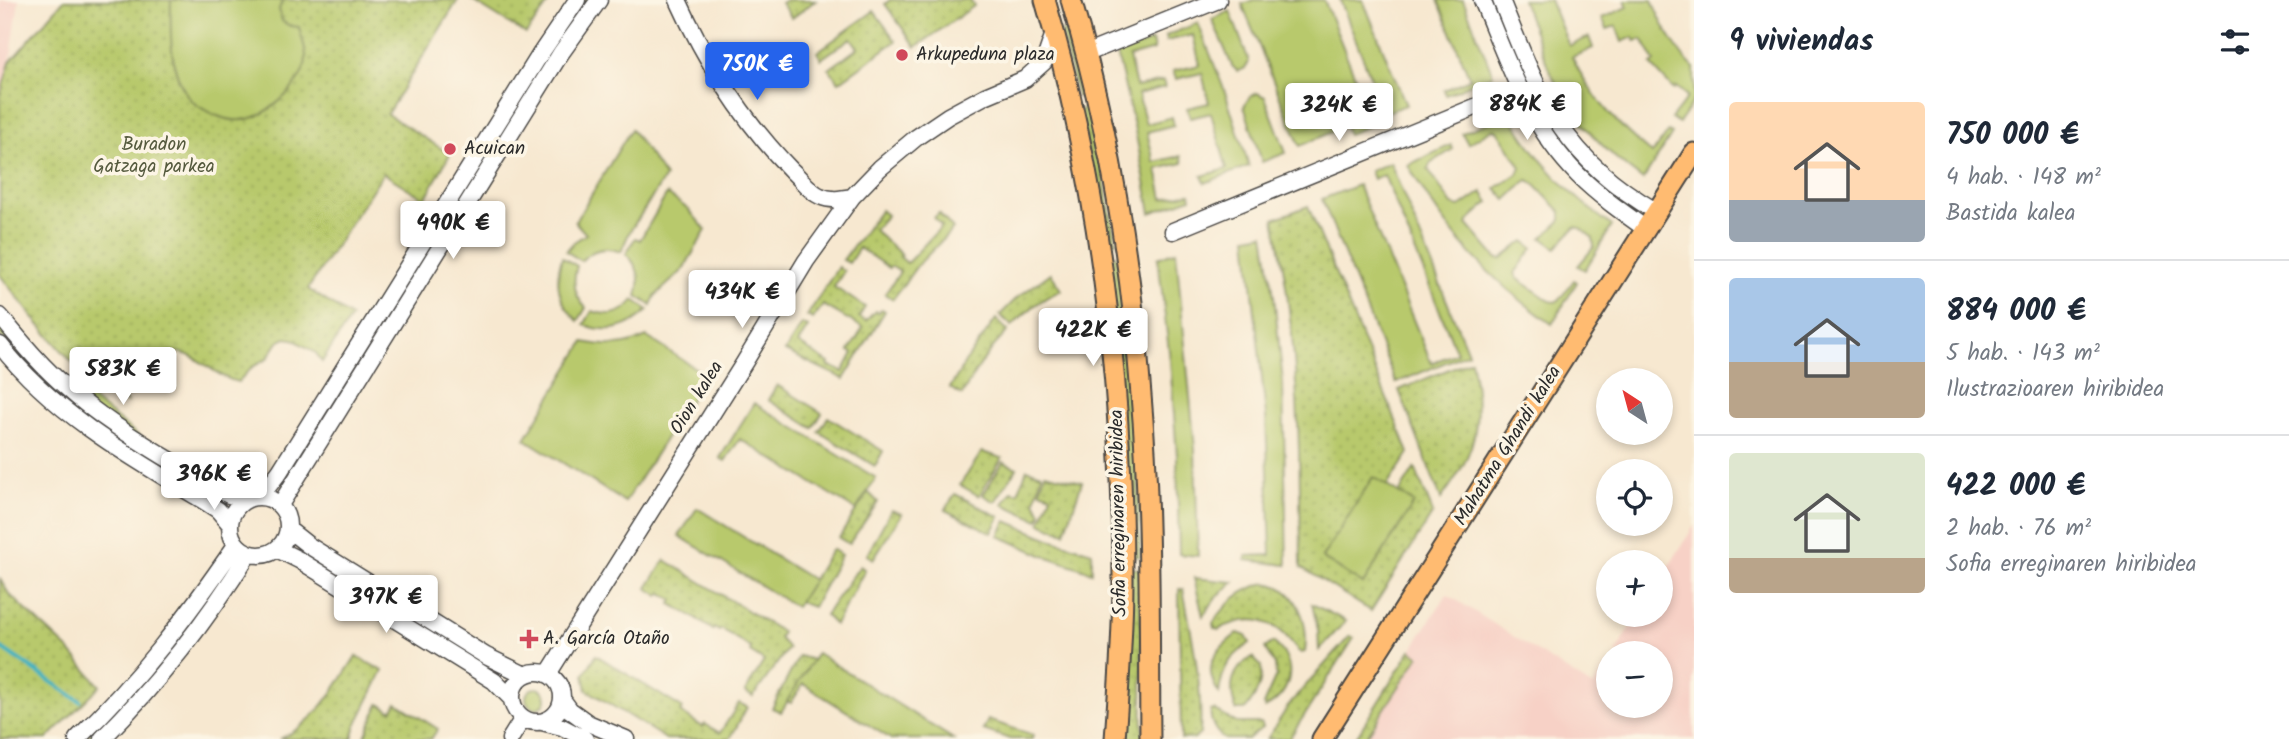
<!DOCTYPE html>
<html lang="es">
<head>
<meta charset="utf-8">
<style>
	body { margin:0; font-family:Kalam,sans-serif; background:#f6f6f7; color:#1f2937; height:100vh; display:flex; flex-direction:column; font-size:26px; white-space:nowrap }
	* { box-sizing:border-box; margin:0 }
	p { font-size:23px; color:#747a83 }
	.icon { flex:none; width:38px; height:38px; fill:none; stroke:currentColor; stroke-width:2; stroke-linecap:round; stroke-linejoin:round }
	.map { position:relative; flex:1; overflow:hidden }
	.panel { display:flex; flex-direction:column; background:#fff; width:595px }
	.panel>* { flex:none }
	.needle { width:46px; rotate:324deg }
	.buttons { position:absolute; left:1596px; top:368px; display:grid; gap:14px }
	.buttons a { display:grid; place-items:center; width:77px; height:77px; border-radius:50%; background:#fff; box-shadow:0 4px 10px #0003; font-size:35px }
	.price { position:absolute; translate:-50% -60px; padding:0 16px; border-radius:7px; background:#fff; color:#222; font-size:23px; line-height:46px; filter:drop-shadow(0 2px 4px #0008) }
	.price::after { content:''; position:absolute; left:50%; top:42px; width:21px; height:16px; margin-left:-10px; background:inherit; clip-path:polygon(0 0,100% 0,50% 100%) }
	.price.current { background:#2563eb; color:#fff }
	ul { padding:0; list-style:none }
	li { display:flex; align-items:center; gap:21px; height:175px; padding:0 35px }
	li+li { border-top:2px solid #e0e1e3 }
	li span { display:grid; place-items:center; flex:none; width:196px; height:140px; border-radius:7px; color:#555 }
	li>.icon { margin-inline-start:auto }
	span .icon { width:84px; height:84px; fill:#fffc; stroke-width:1 }
	li b { font-size:30px }
	h2 { display:flex; justify-content:space-between; align-items:center; height:84px; padding:0 35px; font-size:30px }
	main { display:flex; flex:1; min-height:0 }
	.map>svg:first-child { display:block }
</style>
</head>
<body>
<main>
<div class="map">
<svg width="1694" height="739" viewBox="0 0 1694 739">
	<defs>
		<pattern id="grass-dots" width="8" height="8" patternUnits="userSpaceOnUse" patternTransform="scale(1.75)"><rect width="8" height="8" fill="#b8c96c"/><path d="M2 2h.1M6 6h.1" fill="none" stroke="#9ead5e" stroke-width="1.8" stroke-linecap="round"/></pattern>
	</defs>
	<rect width="100%" height="100%" fill="#fcf5e5"/>
	<filter id="ink" filterUnits="userSpaceOnUse"><feTurbulence type="fractalNoise" baseFrequency=".0143" numOctaves="2"/><feDisplacementMap in="SourceGraphic" scale="14" xChannelSelector="R" yChannelSelector="G"/><feConvolveMatrix kernelMatrix="1 2 1 2 8 2 1 2 1" color-interpolation-filters="sRGB"/></filter>
	<filter id="wash" filterUnits="userSpaceOnUse"><feTurbulence type="fractalNoise" baseFrequency=".00686" numOctaves="4" result="noise"/><feDisplacementMap in="SourceGraphic" scale="28" xChannelSelector="R" yChannelSelector="G"/><feGaussianBlur stdDeviation="1.57" result="paint"/><feColorMatrix in="noise" values="0 0 0 0 0 0 0 0 0 0 0 0 0 0 0 0 0 1.4 0 .05"/><feComposite in="paint" operator="in"/></filter>
	<g filter="url(#wash)">
		<rect width="100%" height="100%" fill="#f7e8d0"/>
		<path fill="#f7d1c6" d="M0,0H19L10,62L0,96Z
			M1694,526V739H1365L1419,656L1411,650L1447,594L1593,687L1608,663V705H1661V653H1615L1639,614H1661V579Z"/>
		<path fill="url(#grass-dots)" stroke="#727a4c" stroke-width="2" d="M64,0H458L387,114L450,154L425,199L383,173L308,289L351,317L322,362L316,353L293,339L286,338L278,342L267,359L252,367L238,382C219,378 205,362 188,355C158,343 136,371 123,394L126,402L94,381L72,362L36,321L0,275V96L10,62Z
			M471,0H551L526,34Z
			M786,0H816L792,18L781,3Z
			M890,0H970L974,6L916,47L885,4Z
			M874,11L896,41L839,82L829,69L858,48L851,38L821,59L817,52Z
			M1071,29L1087,94L1077,97L1061,32Z
			M1090,107L1116,242L1106,244L1080,110Z
			M1308,206L1409,453L1387,486L1373,478L1322,558L1363,583L1413,503L1399,493L1415,468L1433,513L1371,611L1301,567C1300,450 1299,334 1274,219Z
			M881,210L887,215L874,230L902,255L900,257L907,263L942,226L934,218L939,213L953,229L917,266L893,299L885,294L900,272L891,266L889,268L859,248L849,263L843,260Z
			M1117,255L1130,346L1138,464L1140,557H1131L1109,258Z
			M838,267L844,271L834,287L865,307L859,317L866,321L875,311L878,313L882,309L885,311L844,379L785,351L802,324L808,327L798,343L829,363L828,365L843,372L853,353L849,351L863,328L823,305L813,319L807,316Z
			M1051,273L1061,290C1041,299 1027,310 1012,326L1000,315L1018,297Z
			M996,319L1008,331C988,351 975,370 962,395L950,388L966,361Z
			M1471,360C1478,392 1481,426 1467,457C1461,472 1450,486 1441,499L1399,390Z
			M777,385L822,413L813,428L768,400Z
			M828,417L883,451L875,466L819,432Z
			M982,452L1002,458L979,496L960,485Z
			M1003,462L1017,468L995,502L983,495Z
			M1027,469L1042,474L1035,501L1041,513L1038,520L1003,504L1012,491L1018,493Z
			M1045,473L1082,482L1065,533L1040,523L1051,495L1040,491Z
			M868,492L878,502L849,544L839,538Z
			M955,494L1000,517L992,533L945,510Z
			M891,510L902,514L873,559L867,555Z
			M1006,521L1050,539L1092,552V572L1042,555L999,536Z
			M832,549L841,555L813,607L799,602Z
			M665,560L782,632L779,638L788,648L753,697L745,692L764,661L750,652L751,648L721,629L719,631L714,628L713,630L698,620V619L671,604L673,600L662,593L659,596L647,588Z
			M860,566L865,570L835,625L825,615Z
			M1131,568L1140,569L1143,739H1123Z
			M1194,578L1234,582L1216,598L1203,616Z
			M0,579L9,594L70,651L100,686L47,739H0Z
			M1265,583C1298,586 1309,623 1305,652L1301,653L1298,651C1277,619 1252,612 1218,630L1214,628L1213,623C1228,602 1240,590 1265,583Z
			M1179,589H1183C1192,636 1203,686 1200,734L1195,738L1181,739Z
			M1312,604L1346,621L1319,650L1318,630Z
			M1238,633L1246,636L1250,643C1228,659 1223,666 1219,693C1201,667 1215,650 1238,633Z
			M1350,636L1354,638L1289,739H1267L1291,702Z
			M1273,642C1299,663 1292,693 1265,708L1263,705L1276,676L1275,665L1265,648Z
			M1411,650L1419,656L1365,739H1355Z
			M596,655L682,708L680,712L703,727L705,724L720,733L739,703L747,707L730,739H666L587,690L584,675Z
			M356,656L383,671L356,725L352,739H280C317,722 334,690 356,656Z
			M799,656L813,660L781,712L772,708Z
			M1252,657L1261,666C1262,684 1257,695 1245,710H1236C1228,687 1231,670 1252,657Z
			M397,703L438,729L431,739H364L379,704L392,711Z
			M1214,710L1237,723H1261L1263,727L1248,739H1225C1216,733 1209,722 1211,711Z
			M988,720L1033,735L1032,739H1010L983,730Z"/>
		<path fill="#b8c96c" stroke="#727a4c" stroke-width="2" d="M171,0H283L279,9L282,21L290,26L299,27C301,37 307,50 306,59C305,71 296,84 289,92C267,115 244,129 213,114C205,110 196,106 190,99C169,73 170,32 171,0Z
			M585,0H592L292,472L287,468L529,81Z
			M1253,0H1324L1374,124L1348,134L1345,127L1364,119L1350,84L1320,97L1334,131L1300,146L1242,4Z
			M1340,0H1363L1406,105L1385,113Z
			M1438,0H1463L1493,75L1446,95L1444,90L1470,79Z
			M1490,0H1494L1533,93L1625,197L1623,202C1589,176 1556,148 1535,109C1518,75 1505,35 1490,0Z
			M1522,0H1550L1569,46L1589,37L1593,48L1572,57C1591,97 1618,126 1652,154L1668,132L1672,134L1643,180C1608,154 1577,124 1557,85C1543,58 1533,28 1522,0Z
			M1625,0H1652C1662,25 1674,49 1694,68V99L1679,123L1671,119L1688,97L1676,87L1674,90L1651,65L1655,62L1642,39L1635,41L1633,37L1622,42L1616,26L1607,29L1602,18L1628,7Z
			M1230,11L1249,61C1247,68 1244,70 1237,71L1232,66L1212,19Z
			M1198,23L1225,92L1249,166L1205,183L1202,176L1227,169L1211,113L1190,118L1187,108L1209,103L1202,73L1176,79L1173,71L1200,65L1193,35L1166,41V36Z
			M1152,41L1154,50L1129,57L1136,87L1163,81L1165,87L1138,94L1146,124L1172,117L1174,125L1147,132L1154,162L1181,156L1183,163L1157,169L1163,199L1190,193L1191,198L1151,213L1135,130L1117,54Z
			M1257,93L1265,97L1286,153L1262,162L1244,106L1249,98Z
			M1510,114C1536,161 1569,194 1612,226L1585,270L1578,266L1594,247L1593,238L1580,228L1575,227L1556,248L1542,238L1561,220V212L1532,182L1528,180L1525,182L1506,200L1496,188L1518,174L1521,167L1497,130L1492,129L1468,144L1462,133Z
			M631,129L665,177L629,233L621,252C606,246 592,249 581,261L566,251L574,242L586,234L575,222Z
			M1451,145L1453,149L1430,164L1428,169L1452,205L1460,207L1482,192L1489,202L1469,220L1467,224L1496,258L1501,259L1524,241L1533,248L1515,273L1517,278L1550,301L1555,302L1559,300L1574,280L1577,282L1552,324C1487,278 1447,234 1408,165Z
			M1390,162L1468,353L1396,383L1322,199L1358,185L1431,363L1457,353L1384,175L1373,179L1370,171Z
			M667,194L688,209L706,230L683,270L655,296L651,305L637,296C642,280 639,266 626,254L635,238L640,240Z
			M1264,234L1274,296L1283,383L1287,565L1246,560V556L1271,555L1266,416L1247,237Z
			M1176,251L1195,449L1198,556L1179,554L1177,456L1170,360L1158,258Z
			M562,257L577,266C572,282 574,296 586,308L578,321C558,302 554,283 562,257Z
			M634,300L648,310C629,329 609,334 584,325L592,311C608,317 623,314 634,300Z
			M0,326L203,487L200,492L85,419L39,378L0,335Z
			M647,337L706,375L625,502L525,439L584,342C609,347 623,347 647,337Z
			M754,403L876,478L856,510L740,439L725,461L720,458Z
			M1373,477L1414,503L1363,584L1322,558Z
			M697,508L813,580L796,607L679,536Z
			M218,581L224,584L125,707L93,739H85L123,702L165,655Z
			M817,653L953,739H891L803,684L791,703L787,701Z
			M526 698a10 10 0 1 1 20 0a10 10 0 1 1-20 0Z"/>
		<g fill="none" stroke-linecap="round" stroke-linejoin="round">
			<path stroke="#45b3c1" stroke-width="4.5" d="M0,647L80,701"/>
		</g>
	</g>
	<g filter="url(#ink)">
		<g fill="none" stroke-linecap="round" stroke-linejoin="round">
			<defs>
				<path id="minor" d="M678,0C707,64 743,121 792,171C800,178 810,192 820,196C831,201 841,199 852,197
					M1482,0C1508,62 1529,126 1578,175C1598,195 1622,212 1646,229
					M1501,0C1541,99 1560,155 1657,212
					M1085,54L1218,0
					M1173,231L1519,89
					M0,316C21,341 41,366 66,387C110,427 164,455 213,487L229,495L251,498
					M0,345C53,413 130,457 204,501L218,510L230,524
					M230 526a29 29 0 1 1 58 0a29 29 0 1 1-58 0Z
					M260,497L280,471L541,53L577,0
					M280,505L561,53L599,0
					M289,530L308,545L486,656L525,675
					M277,549L299,560L494,681L512,699
					M512 697a25 25 0 1 1 50 0a25 25 0 1 1-50 0Z
					M548,674L744,363L806,261L852,197L880,168L917,137L948,116L985,96L1025,79L1044,62L1054,33
					M562,699L570,710L588,723L626,739
					M542,722L562,727L585,739
					M77,739C140,679 187,616 236,545
					M102,739C158,683 207,621 249,553
					M510,739L523,718"/>
				<path id="major" d="M1045,0C1100,188 1123,385 1123,580C1123,633 1119,686 1115,739
					M1071,0C1109,128 1131,263 1141,395C1151,509 1149,625 1150,739
					M1322,739L1694,153"/>
			</defs>
			<use href="#minor" stroke="#4a4744" stroke-width="19"/>
			<use href="#major" stroke="#4a4744" stroke-width="23"/>
			<use href="#minor" stroke="#fff" stroke-width="16"/>
			<use href="#major" stroke="#ffbb71" stroke-width="19"/>
		</g>
	</g>
	<g fill="#d1495b" stroke="#fcf5e5" stroke-width="2.5">
		<circle cx="902" cy="55" r="7"/>
		<circle cx="450" cy="149" r="7"/>
		<path d="M525.5 628.5h7v7h7v7h-7v7h-7v-7h-7v-7h7z"/>
	</g>
	<g text-anchor="middle" dominant-baseline="central" stroke-width="7" stroke-linejoin="round" paint-order="stroke">
		<g font-size="19" fill="#2b2b2b" stroke="#fcf5e5" text-anchor="start">
			<text x="916" y="55">Arkupeduna plaza</text>
			<text x="464" y="149">Acuican</text>
			<text x="543" y="639">A. García Otaño</text>
		</g>
		<g font-size="19" fill="#555a3e" stroke="#fcf5e5">
			<text x="154" y="145">Buradon<tspan x="154" dy="22">Gatzaga parkea</tspan></text>
		</g>
		<g font-size="19" fill="#2b2b2b" stroke="#fcf5e5">
			<text transform="translate(697 398) rotate(-58)">Oion kalea</text>
			<text transform="translate(1508 446) rotate(-58)">Mahatma Ghandi kalea</text>
			<text transform="translate(1119 513) rotate(-91)">Sofia erreginaren hiribidea</text>
		</g>
	</g>
</svg>
<div class="buttons">
<a><svg class="needle" viewBox="-14 -14 28 28"><path d="M0-13l5 13h-10z" fill="#e53935"/><path d="M0 13l5-13h-10z" fill="#747a83"/></svg></a>
<a><svg class="icon" aria-label="locate" viewBox="0 0 24 24"><circle cx="12" cy="12" r="6"/><path d="M12 2v4M12 18v4M2 12h4M18 12h4"/></svg></a>
<a>+</a>
<a>−</a>
</div>
<b class="price current" style="left:757px;top:102px">750K €</b>
<b class="price" style="left:1527px;top:142px">884K €</b>
<b class="price" style="left:1339px;top:143px">324K €</b>
<b class="price" style="left:453px;top:261px">490K €</b>
<b class="price" style="left:742px;top:330px">434K €</b>
<b class="price" style="left:1093px;top:368px">422K €</b>
<b class="price" style="left:123px;top:407px">583K €</b>
<b class="price" style="left:214px;top:512px">396K €</b>
<b class="price" style="left:386px;top:635px">397K €</b>
</div>
<section class="panel">
<h2>9 viviendas<svg class="icon" aria-label="filters" viewBox="0 0 24 24"><path d="M4 7h16M4 17h16"/><circle cx="9" cy="7" r="2"/><circle cx="15" cy="17" r="2"/></svg></h2>
<ul>
<li><span style="background:linear-gradient(#ffd9b3 70%,#9aa5b1 0)"><svg class="icon" aria-label="home" viewBox="0 0 24 24"><path d="M3 11l9-7 9 7M6 9v11h12V9"/></svg></span><div><b>750 000 €</b><p>4 hab. · 148 m²</p><p>Bastida kalea</p></div></li>
<li><span style="background:linear-gradient(#a9c7e8 60%,#b9a48a 0)"><svg class="icon" aria-label="home" viewBox="0 0 24 24"><path d="M3 11l9-7 9 7M6 9v11h12V9"/></svg></span><div><b>884 000 €</b><p>5 hab. · 143 m²</p><p>Ilustrazioaren hiribidea</p></div></li>
<li><span style="background:linear-gradient(#dfe7d0 75%,#b9a48a 0)"><svg class="icon" aria-label="home" viewBox="0 0 24 24"><path d="M3 11l9-7 9 7M6 9v11h12V9"/></svg></span><div><b>422 000 €</b><p>2 hab. · 76 m²</p><p>Sofia erreginaren hiribidea</p></div></li>
</ul>
</section>
</main>
</body>
</html>
